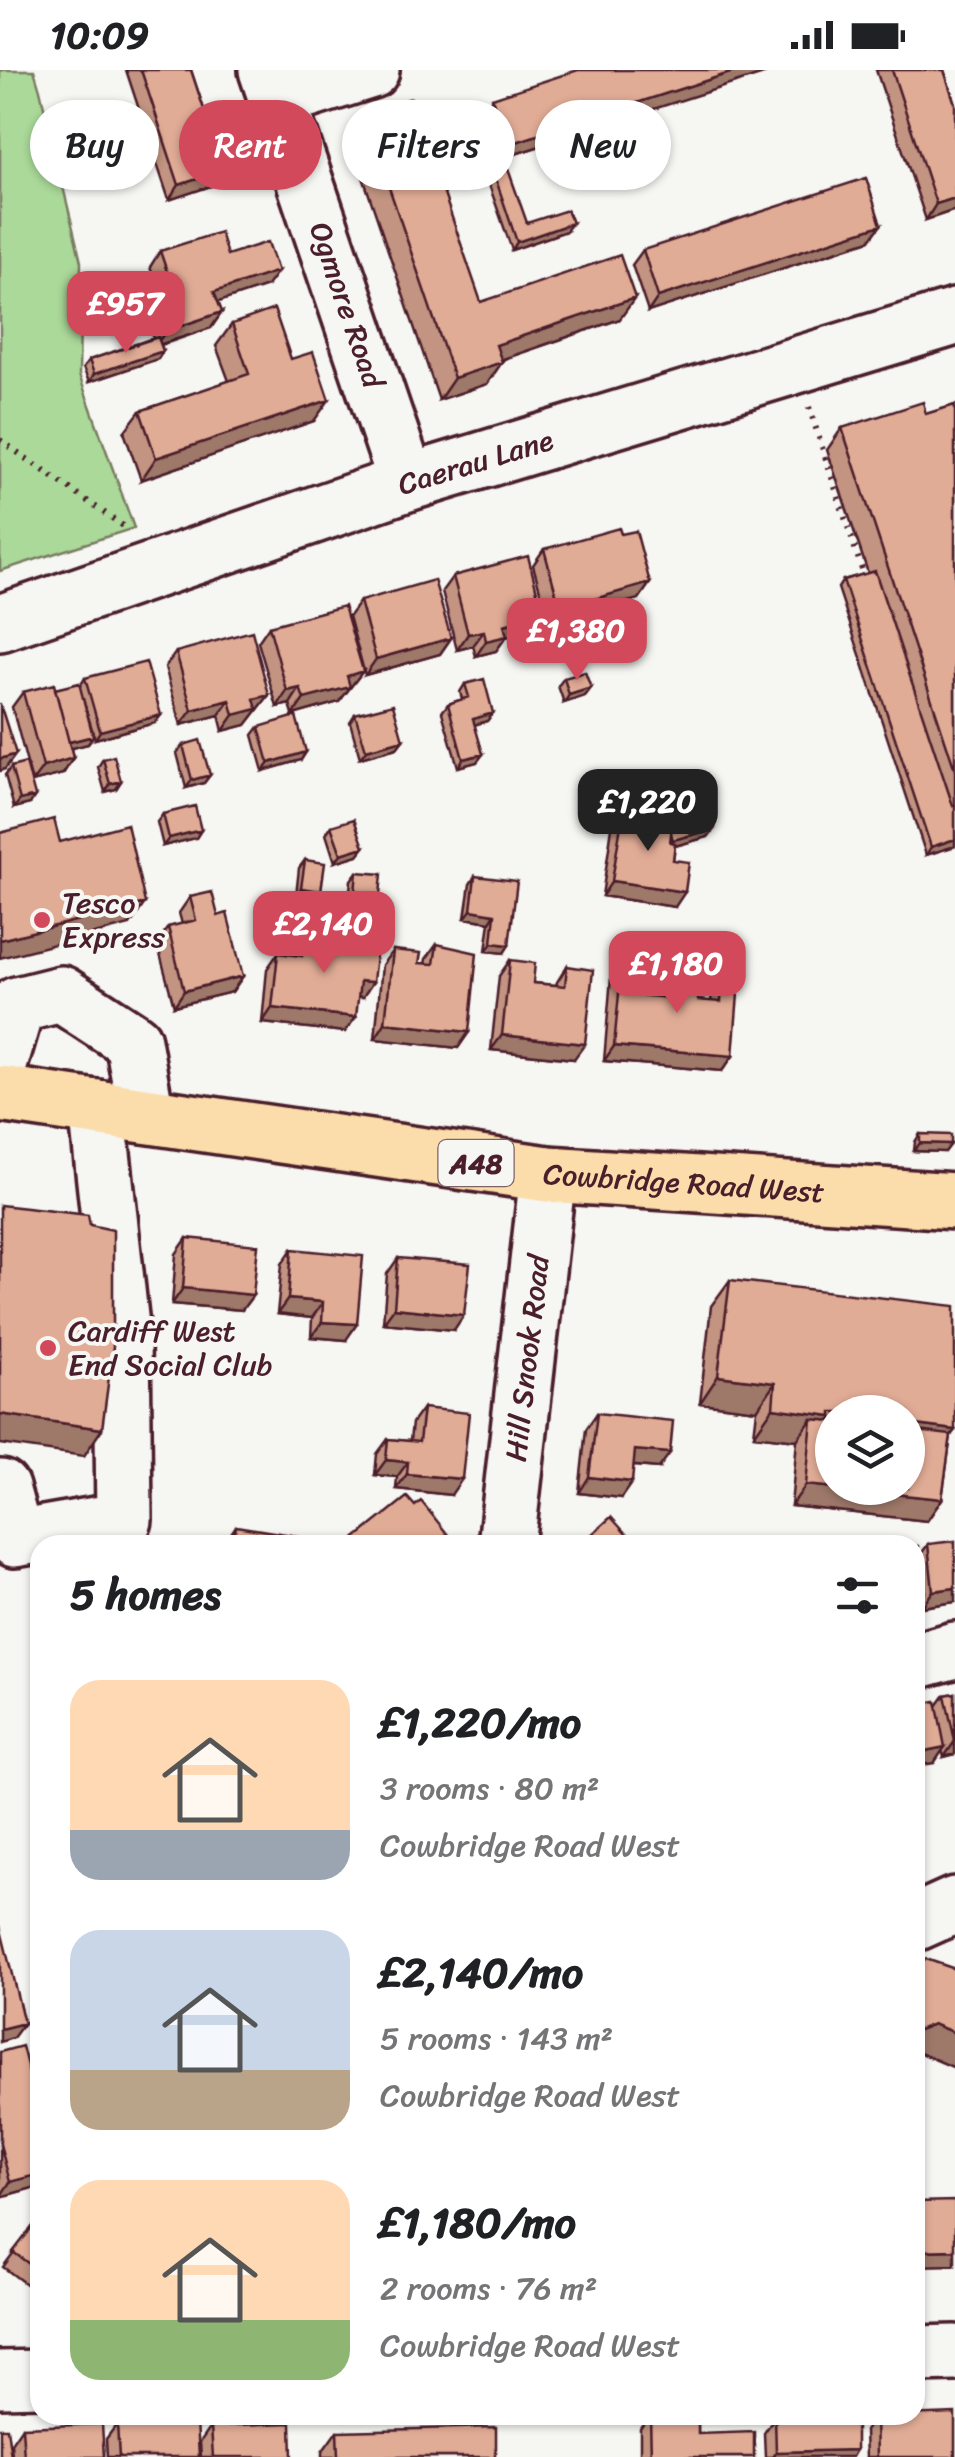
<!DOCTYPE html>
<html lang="en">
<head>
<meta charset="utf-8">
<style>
	body { margin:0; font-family:Sriracha,sans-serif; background:#f2f2f2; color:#202124; height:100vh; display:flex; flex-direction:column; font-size:38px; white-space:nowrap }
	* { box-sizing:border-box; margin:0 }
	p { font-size:32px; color:#757577 }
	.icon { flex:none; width:55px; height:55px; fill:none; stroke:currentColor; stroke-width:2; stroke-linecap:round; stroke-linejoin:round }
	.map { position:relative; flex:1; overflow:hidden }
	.details { position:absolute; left:30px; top:1465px; width:895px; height:890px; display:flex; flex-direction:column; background:#fff; border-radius:30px; box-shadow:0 2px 8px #0004 }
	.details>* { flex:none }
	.hud { position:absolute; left:30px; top:30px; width:895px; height:90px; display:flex; gap:20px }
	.fabs { position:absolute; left:815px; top:1325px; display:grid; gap:20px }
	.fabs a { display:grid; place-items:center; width:110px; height:110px; border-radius:50%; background:#fff; box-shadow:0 2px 8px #0004; font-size:50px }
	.price { position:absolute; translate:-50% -85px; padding:0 22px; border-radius:20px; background:#d1495b; color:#fff; font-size:32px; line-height:65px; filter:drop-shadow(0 2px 5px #0008) }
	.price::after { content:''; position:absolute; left:50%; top:60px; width:30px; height:22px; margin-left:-15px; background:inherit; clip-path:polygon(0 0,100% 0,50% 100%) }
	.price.active { background:#222; color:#fff }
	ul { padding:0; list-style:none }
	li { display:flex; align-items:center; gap:30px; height:250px; padding:0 40px }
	li span { display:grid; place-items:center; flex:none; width:280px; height:200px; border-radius:30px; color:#555 }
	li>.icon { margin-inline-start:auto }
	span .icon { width:120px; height:120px; fill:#fffc; stroke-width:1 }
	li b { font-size:42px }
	h2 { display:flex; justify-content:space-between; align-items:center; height:120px; padding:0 40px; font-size:42px }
	.pill { padding:0 35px; border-radius:45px; background:#fff; box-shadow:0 2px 8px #0004; font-size:35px; line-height:90px }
	.pill.active { background:#d1495b; color:#fff }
	.status { display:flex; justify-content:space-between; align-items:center; height:70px; padding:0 50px; background:#fff; direction:ltr }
	.status svg { height:28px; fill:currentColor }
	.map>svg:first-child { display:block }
</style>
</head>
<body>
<div class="status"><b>10:09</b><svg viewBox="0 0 49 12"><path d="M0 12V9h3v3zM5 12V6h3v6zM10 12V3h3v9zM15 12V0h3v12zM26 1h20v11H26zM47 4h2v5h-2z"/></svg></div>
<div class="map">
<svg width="955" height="2387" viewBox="0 0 955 2387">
	<rect width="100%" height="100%" fill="#f6f6f2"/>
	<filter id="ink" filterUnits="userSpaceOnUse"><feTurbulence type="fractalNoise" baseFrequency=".01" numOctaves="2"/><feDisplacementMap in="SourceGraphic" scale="20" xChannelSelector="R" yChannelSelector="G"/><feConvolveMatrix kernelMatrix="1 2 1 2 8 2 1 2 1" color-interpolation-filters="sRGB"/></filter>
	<g filter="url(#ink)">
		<path fill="#aad999" stroke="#7a7c62" stroke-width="2.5" d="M0,0H34L40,20L81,192L79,305L134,458L0,501Z"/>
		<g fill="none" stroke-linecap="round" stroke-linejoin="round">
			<defs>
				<g id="minor">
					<path id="s1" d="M267,0L407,413"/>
					<path d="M277,30L371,0"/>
					<path id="s2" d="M0,553L407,413L955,247"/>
					<path d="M0,992L17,935L61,924L133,971L146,1045"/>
					<path d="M1,1418L15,1469L124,1450L122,1265L97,1038"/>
					<path id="s3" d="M506,1475L548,1104"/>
					<path d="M915,1591L955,1580"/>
					<path d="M915,1853L955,1835"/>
					<path d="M915,2284L955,2283"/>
					<path d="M0,2309L40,2308"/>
				</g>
				<g id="highway">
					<path id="s4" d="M0,1024L548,1104L955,1131"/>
				</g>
			</defs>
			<use href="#minor" stroke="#4a1f2b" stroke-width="62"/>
			<use href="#highway" stroke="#4a1f2b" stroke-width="62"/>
			<path stroke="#4a1f2b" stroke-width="6" stroke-dasharray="2.5 8" stroke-linecap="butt" d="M809,337L864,506L859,507
				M0,370L126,458"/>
			<use href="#minor" stroke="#f6f6f2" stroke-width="55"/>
			<use href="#highway" stroke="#fbddab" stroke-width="55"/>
		</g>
		<path fill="#c29481" stroke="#4a1f2b" stroke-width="2.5" d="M126,0H191L224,100L214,115L169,130Z
			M876,0H944L955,34V140L926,150Z
			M492,28L627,48L618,69L600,75L592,86L580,90L572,66L496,90L481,43Z
			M364,44L481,232L620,249L501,290L502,292L487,314L439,330L349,66Z
			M494,104L527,153L566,161L512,180L488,112Z
			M870,170L648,242L632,195L643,180Z
			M160,181L227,185L267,216L218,232L222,242L211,258L161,275L163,281L158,289L89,312L83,298L89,290L153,268L147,252L157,237L163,235L150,197Z
			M232,254L291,289L314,351L141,410L124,362L140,341L229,311L216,276Z
			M955,335V776L926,785L838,518L843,510L868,503L827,380L842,358L926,344Z
			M621,464L650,513L639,529L598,540L590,567L573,571L566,549L549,553L533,495L544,479Z
			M453,506L532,560L506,567L496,581L476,586L473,576L457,580L442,521Z
			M360,531L451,568L440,584L365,605L349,546Z
			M269,556L363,601L339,632L293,645L290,634L277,637L258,572Z
			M176,582L269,625L246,655L223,661L219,645L181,655L165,597Z
			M85,608L161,645L155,653L95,669L85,636L88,674L71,678L73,688L63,704L32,712L12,637L23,622L80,616Z
			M564,608L591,618L585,626L564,633L558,616Z
			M465,614L493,643L487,651L474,655L483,684L477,692L458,697L442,642L448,634L462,629L460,622Z
			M355,644L403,670L397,678L360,688L350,652Z
			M259,657L306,682L301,690L263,701L253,665Z
			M183,675L210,705L204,713L186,718L177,683Z
			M103,689L121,711L116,719L105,722L98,697Z
			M11,697L30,734L14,738L5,705Z
			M664,735L714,759L708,767L675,776L673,790L675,837L602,826L612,757L623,742L659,748L658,743Z
			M163,744L201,760L196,768L163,776L157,752Z
			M331,756L364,777L358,785L335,792L326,764Z
			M305,790L316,829L296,826L299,798Z
			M357,802L377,856L371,864L346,861L351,810Z
			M475,806L509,875L504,883L486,881L490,852L465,848L470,814Z
			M190,827L243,906L232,922L174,936L157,873L168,857L182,854L179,843Z
			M305,859L322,869L363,927H358L345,962L262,953L267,899L278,883L293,885L294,874Z
			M437,874L469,962L458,978L375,969L382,895L393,880L419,893L425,894L426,889Z
			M510,890L533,913L556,915L557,912L567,896L574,989L491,980L499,906Z
			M622,892L638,925L672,928V919L683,903L698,930L711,932L713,912L723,897L733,986L722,1001L604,991L611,907Z
			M920,1064L951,1074L945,1082L914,1081L915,1072Z
			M187,1168L253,1225L242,1240L172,1234L176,1184Z
			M292,1179L346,1270L311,1267L312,1248L277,1244L282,1194Z
			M398,1188L454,1260L383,1253L387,1204Z
			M730,1210L955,1360L951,1365L942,1429L927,1451L791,1436L797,1370L754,1365L757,1340L700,1333L711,1236Z
			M423,1338L451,1425L396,1419L397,1407L375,1405L377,1384L388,1369L410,1371L412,1353Z
			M597,1343L659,1398L634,1396L621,1428L579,1423L586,1359Z
			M236,1456L297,1475H224L225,1472Z
			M928,1474L955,1532L922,1537L921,1526L915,1535L919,1487Z
			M955,1623V1684L944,1687L942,1680L934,1693L937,1636L945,1625Z
			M0,1982L40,2116L0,2127Z
			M40,2147V2225L3,2197Z
			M649,2345H698V2364L754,2387H640V2358Z
			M876,2346L955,2387H866L865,2361Z
			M775,2347L852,2387H765L764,2363Z
			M117,2354L199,2387H107L106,2369Z
			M211,2356L292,2387H201L200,2372Z
			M22,2357L104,2387H12L11,2373Z
			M337,2361L496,2387H322V2382Z"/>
		<path fill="#9e7869" stroke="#4a1f2b" stroke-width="2.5" d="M739,0H776L613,52L624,37Z
			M583,50L572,66L496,90L507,75Z
			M629,54L618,69L600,75L592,86L580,90L591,75L597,73L605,62Z
			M224,100L214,115L169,130L179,115Z
			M955,128V140L926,150L936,134Z
			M572,153L566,161L512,180L517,172Z
			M881,155L870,170L648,242L658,227Z
			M278,201L267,216L204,237L214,222Z
			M635,228L620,249L480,297L496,275Z
			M222,242L211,258L155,276L166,261Z
			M163,281L158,289L89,312L94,304Z
			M502,292L487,314L439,330L454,308Z
			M329,330L314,351L141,410L156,388Z
			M650,513L639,529L584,544L594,529Z
			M577,533L566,549L549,553L560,538Z
			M543,545L532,560L506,567L496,581L476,586L486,571L504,555Z
			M601,551L590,567L573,571L584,556Z
			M484,561L473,576L457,580L468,564Z
			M451,568L440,584L365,605L376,589Z
			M363,601L339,632L293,645L304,629L347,606Z
			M300,618L290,634L277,637L287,621Z
			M591,618L585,626L564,633L569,625Z
			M269,625L246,655L223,661L234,645L254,629Z
			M230,630L219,645L181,655L192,640Z
			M493,643L487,651L467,657L473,649Z
			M161,645L155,653L95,669L100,661Z
			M93,666L88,674L57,682L62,674Z
			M403,670L397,678L360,688L366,680Z
			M306,682L301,690L263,701L269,693Z
			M16,684L5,699L0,701V689Z
			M483,684L477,692L458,697L463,689Z
			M73,688L63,704L32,712L43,697Z
			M210,705L204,713L186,718L192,710Z
			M121,711L116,719L105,722L110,714Z
			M35,726L30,734L14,738L20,730Z
			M714,759L708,767L667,778L673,770Z
			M201,760L196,768L163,776L169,768Z
			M955,769V776L926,785L931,777Z
			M364,777L358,785L335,792L341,784Z
			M612,811L685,822L675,837L602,826Z
			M301,818L321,821L316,829L296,826Z
			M145,833L130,855L0,888V870Z
			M471,840L495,844L490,852L465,848Z
			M352,853L377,856L371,864L346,861Z
			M492,873L509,875L504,883L486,881Z
			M243,906L232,922L174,936L184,921Z
			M360,911L373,912L363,927L349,926Z
			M272,938L356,947L345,962L262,953Z
			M385,953L469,962L458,978L375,969Z
			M502,965L585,974L574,989L491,980Z
			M614,976L733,986L722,1001L604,991Z
			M920,1073L951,1074L945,1082L914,1081Z
			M183,1218L253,1225L242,1240L172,1234Z
			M288,1229L323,1232L312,1248L277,1244Z
			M394,1238L464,1245L454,1260L383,1253Z
			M322,1252L357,1254L346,1270L311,1267Z
			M718,1306L775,1313L757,1340L700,1333Z
			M773,1338L832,1346V1374L812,1349L797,1370L754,1365Z
			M0,1344L102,1359L84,1386L0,1374Z
			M908,1354L955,1360L936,1387L908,1383Z
			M635,1380L670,1383L659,1398L625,1395Z
			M386,1390L408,1392L397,1407L375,1405Z
			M407,1404L462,1409L451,1425L396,1419Z
			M589,1407L632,1412L621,1428L579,1423Z
			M806,1415L942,1429L927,1451L791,1436Z
			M955,1518V1532L922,1537L933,1521Z
			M924,1523L915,1535V1524Z
			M955,1671V1684L944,1687Z
			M945,1677L934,1693L915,1696V1683Z
			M24,1953L13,1968L0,1972V1959Z
			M933,1954L955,1963V1998L915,1981V1961Z
			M40,2104V2116L0,2127L10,2112Z
			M955,2180V2195L915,2196V2181Z
			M856,2380L852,2387H772L776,2382Z"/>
		<path fill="#e1ac96" stroke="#4a1f2b" stroke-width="2.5" d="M141,0H191L224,100L179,115Z
			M578,0H739L624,37L629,54L605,62L596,46L603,71L591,75L583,50L507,75L492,28Z
			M892,0H944L955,34V128L936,134Z
			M411,28L481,232L620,185L635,228L496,275L502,292L454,308L364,44Z
			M508,99L527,153L567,140L572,153L517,172L494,104Z
			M866,108L881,155L658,227L643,180Z
			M220,162L227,185L268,172L278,201L214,222L222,242L166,261L157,237L177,231L160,181Z
			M274,239L291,289L313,282L329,330L156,388L140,341L249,304L232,254Z
			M158,267L163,281L94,304L89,290Z
			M923,332L926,344L955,335V700L842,358Z
			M619,458L621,464L636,461L650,513L594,529L601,551L584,556L577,533L560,538L544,479Z
			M528,486L543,545L504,555L507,566L486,571L484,561L468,564L453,506Z
			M875,501L953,736L955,735V769L931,777L843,510Z
			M434,510L451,568L376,589L360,531Z
			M344,536L363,601L347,606L350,617L304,629L300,618L287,621L269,556Z
			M252,561L269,625L254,629L257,639L234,645L230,630L192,640L176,582Z
			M146,592L161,645L100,661L85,608Z
			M585,602L591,618L569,625L564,608Z
			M484,609L493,643L473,649L483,684L463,689L448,634L469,627L465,614Z
			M79,613L93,666L69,672L55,619Z
			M54,614L73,688L43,697L23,622Z
			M0,634L16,684L0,689Z
			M393,634L403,670L366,680L355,644Z
			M296,646L306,682L269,693L259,657Z
			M200,670L210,705L192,710L183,675Z
			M114,686L121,711L110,714L103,689Z
			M26,693L35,726L20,730L11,697Z
			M704,724L714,759L673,770L671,763L673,750L667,749L664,735Z
			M195,736L201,760L169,768L163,744Z
			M623,742L673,750L670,772L675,773L673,790L689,792L685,822L612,811Z
			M54,749L60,772L127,754L145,833L0,870V763Z
			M354,749L364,777L341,784L331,756Z
			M305,790L325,793L321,821L301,818Z
			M357,802L382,804L377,856L352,853Z
			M475,806L517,811L509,875L492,873L495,844L471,840Z
			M212,822L218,846L227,843L243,906L184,921L168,857L196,850L190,827Z
			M305,859L323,861L322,869L377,876L373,912L360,911L356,947L272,938L278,883L302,886Z
			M437,874L477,883L469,962L385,953L393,880L421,883L419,893L434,894Z
			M510,890L535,893L533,913L565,916L567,896L593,900L585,974L502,965Z
			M622,892L641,894L638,925L681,929L683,903L700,905L698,930L721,932L723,897L740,899L733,986L614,976Z
			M920,1064L951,1065V1074L920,1073Z
			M0,1135L88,1145L90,1155L113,1160V1277L102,1359L0,1344Z
			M187,1168L258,1175L253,1225L183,1218Z
			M292,1179L363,1186L357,1254L322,1252L323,1232L288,1229Z
			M398,1188L470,1194L464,1245L394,1238Z
			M730,1210L955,1236V1360L908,1354V1342H832V1346L773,1338L775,1313L718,1306Z
			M423,1338L469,1343L462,1409L407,1404L408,1392L386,1390L388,1369L419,1372Z
			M597,1343L673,1351L670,1383L635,1380L632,1412L589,1407Z
			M812,1349L832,1351V1418H908V1360L951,1365L942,1429L806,1415Z
			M407,1427L415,1436L421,1431L453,1471L448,1475H347Z
			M611,1447L636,1475H580Z
			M236,1456L298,1466L297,1475H233Z
			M955,1471V1518L933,1521L928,1474Z
			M915,1476H918L924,1523L915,1524Z
			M955,1623V1671L945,1625Z
			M936,1631L945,1677L915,1683V1635Z
			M0,1856L24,1953L0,1959Z
			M926,1889L955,1899V1963L933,1954L915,1961V1893Z
			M22,1976L40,2047V2104L10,2112L0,2074V1982Z
			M955,2131V2180L915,2181V2132Z
			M40,2147V2202L13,2182Z
			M955,2343V2387H877L876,2346Z
			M650,2345H698V2364L754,2362V2387H651Z
			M856,2346V2380L776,2382L775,2347Z
			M197,2350L199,2387H119L117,2354Z
			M291,2353L292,2387H213L211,2356Z
			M102,2354L104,2387H24L22,2357Z
			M496,2357V2387H338L337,2361Z
			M0,2358H7L11,2387H0Z"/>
	</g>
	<g fill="#d1495b" stroke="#f6f6f2" stroke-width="4">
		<circle cx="42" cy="850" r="10"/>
		<circle cx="48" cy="1278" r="10"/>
	</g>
	<g text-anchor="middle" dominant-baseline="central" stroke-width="8" stroke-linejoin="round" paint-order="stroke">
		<rect fill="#f6f6f2" stroke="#7e6067" stroke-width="2.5" x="438.5" y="1070" width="75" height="46" rx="8"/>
		<g font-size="28" font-weight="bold" fill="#4a1f2b">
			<text x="476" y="1093">A48</text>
		</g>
		<g font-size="30" fill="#4a1f2b" stroke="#f6f6f2">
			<text stroke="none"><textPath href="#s1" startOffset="248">Ogmore Road</textPath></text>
			<text stroke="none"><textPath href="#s2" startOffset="502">Caerau Lane</textPath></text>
			<text stroke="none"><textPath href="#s4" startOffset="690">Cowbridge Road West</textPath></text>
			<text stroke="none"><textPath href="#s3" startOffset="188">Hill Snook Road</textPath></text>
		</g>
		<g font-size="30" fill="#4a1f2b" stroke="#f6f6f2" text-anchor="start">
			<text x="62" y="833">Tesco<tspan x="62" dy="34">Express</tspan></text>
			<text x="68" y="1261">Cardiff West<tspan x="68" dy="34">End Social Club</tspan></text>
		</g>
	</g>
</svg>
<div class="fabs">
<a><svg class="icon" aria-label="layers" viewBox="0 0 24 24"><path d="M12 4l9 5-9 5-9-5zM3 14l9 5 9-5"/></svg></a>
</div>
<b class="price" style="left:126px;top:286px">£957</b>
<b class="price" style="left:577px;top:613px">£1,380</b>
<b class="price active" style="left:648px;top:784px">£1,220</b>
<b class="price" style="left:324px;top:906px">£2,140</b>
<b class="price" style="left:677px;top:946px">£1,180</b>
<div class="hud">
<a class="pill">Buy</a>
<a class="pill active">Rent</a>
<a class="pill">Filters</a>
<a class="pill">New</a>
</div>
<section class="details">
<h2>5 homes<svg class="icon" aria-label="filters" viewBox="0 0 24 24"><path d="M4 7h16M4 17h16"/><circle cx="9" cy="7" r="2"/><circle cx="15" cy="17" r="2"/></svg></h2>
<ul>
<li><span style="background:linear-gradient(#ffd9b3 75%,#9aa5b1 0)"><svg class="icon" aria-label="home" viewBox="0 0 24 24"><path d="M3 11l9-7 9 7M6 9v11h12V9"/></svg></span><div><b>£1,220/mo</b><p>3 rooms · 80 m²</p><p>Cowbridge Road West</p></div></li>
<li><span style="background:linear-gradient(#c9d6e8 70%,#b9a48a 0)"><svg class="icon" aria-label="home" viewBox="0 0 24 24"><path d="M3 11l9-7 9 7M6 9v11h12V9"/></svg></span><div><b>£2,140/mo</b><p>5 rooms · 143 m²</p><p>Cowbridge Road West</p></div></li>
<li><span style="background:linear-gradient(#ffd9b3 70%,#8fb573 0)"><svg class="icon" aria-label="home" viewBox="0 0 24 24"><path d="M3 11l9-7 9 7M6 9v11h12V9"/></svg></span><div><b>£1,180/mo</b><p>2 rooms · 76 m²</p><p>Cowbridge Road West</p></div></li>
</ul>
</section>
</div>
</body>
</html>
